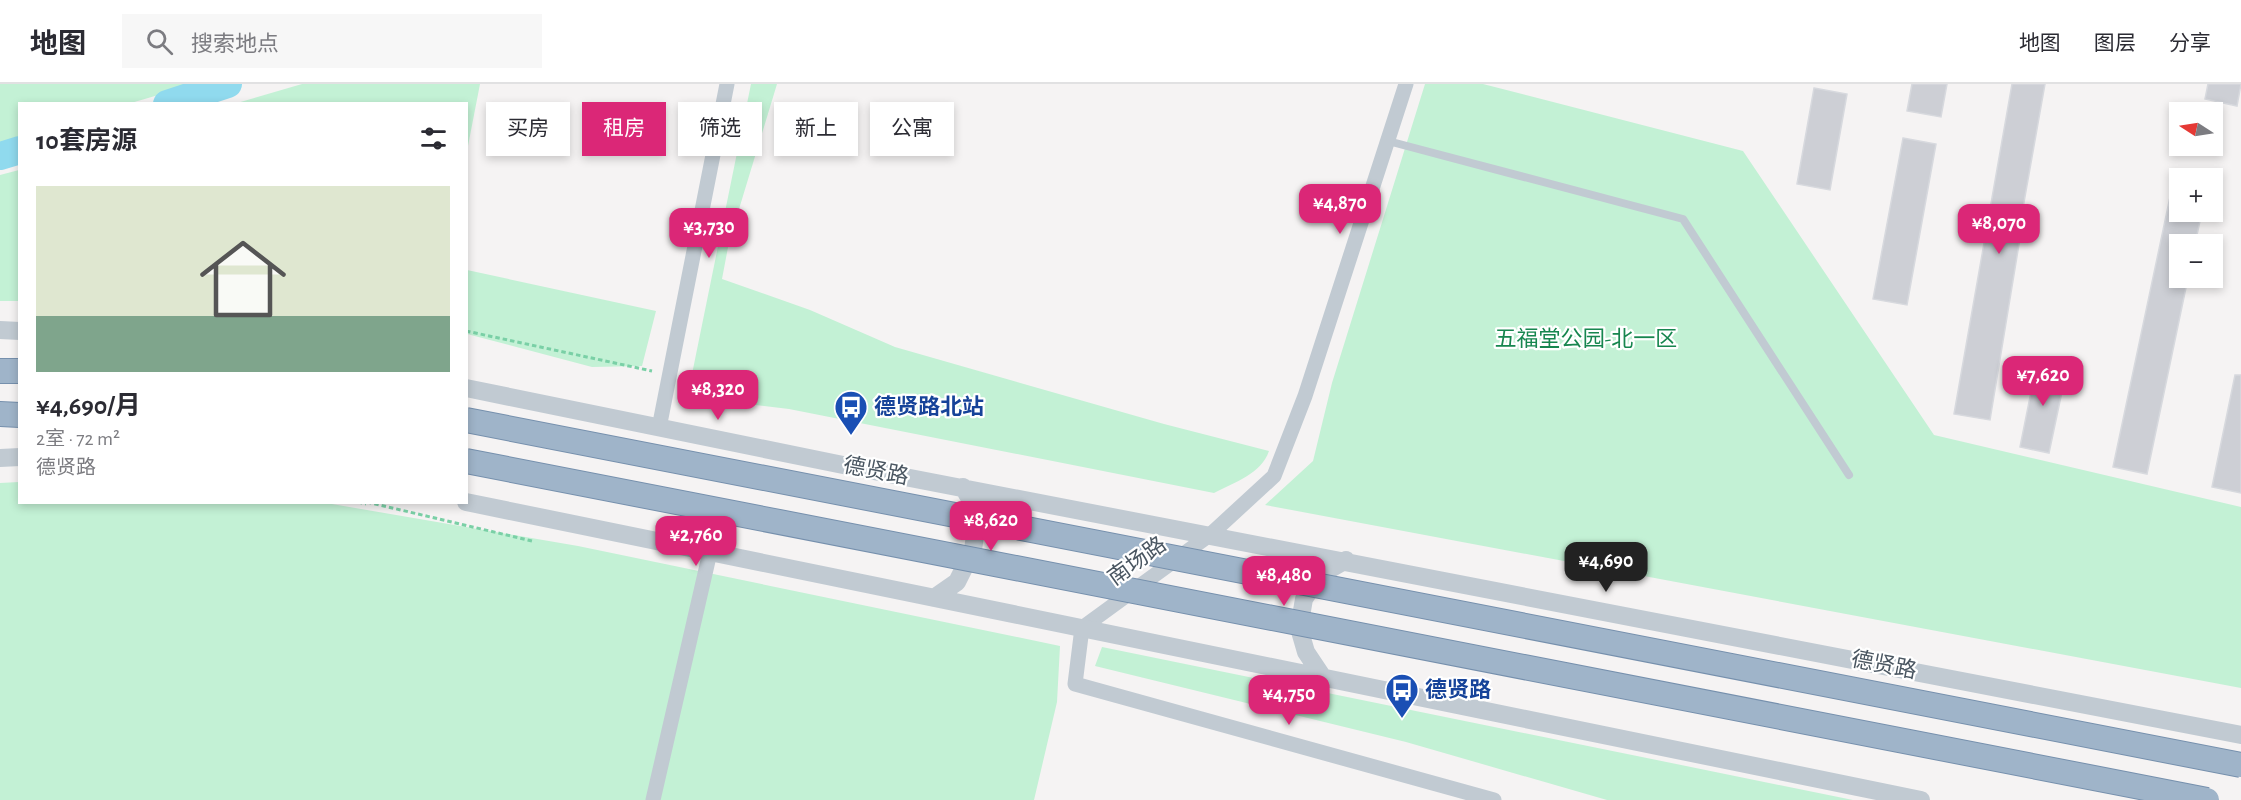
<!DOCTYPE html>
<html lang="zh">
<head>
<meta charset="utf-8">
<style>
	body { margin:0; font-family:"Alegreya Sans","Noto Sans SC",sans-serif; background:#f7f7f7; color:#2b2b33; height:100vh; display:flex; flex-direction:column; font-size:22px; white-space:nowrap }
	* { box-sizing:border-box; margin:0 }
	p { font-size:20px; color:#7c7c81 }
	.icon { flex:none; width:33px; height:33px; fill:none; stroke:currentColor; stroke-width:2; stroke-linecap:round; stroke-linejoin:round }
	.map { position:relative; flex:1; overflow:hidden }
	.side { position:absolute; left:18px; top:18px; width:450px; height:402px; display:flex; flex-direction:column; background:#fff; border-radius:0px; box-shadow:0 3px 9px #0003 }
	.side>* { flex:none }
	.hud { position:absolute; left:486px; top:18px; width:570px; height:54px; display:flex; gap:12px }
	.needle { width:39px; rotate:282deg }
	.buttons { position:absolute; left:2169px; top:18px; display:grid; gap:12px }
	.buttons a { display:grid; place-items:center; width:54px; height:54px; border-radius:0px; background:#fff; box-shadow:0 3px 9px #0003; font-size:30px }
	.price { position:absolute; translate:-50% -51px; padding:0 14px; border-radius:12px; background:#db2777; color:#fff; font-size:20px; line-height:39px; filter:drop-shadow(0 2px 3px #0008) }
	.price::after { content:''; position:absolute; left:50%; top:36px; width:18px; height:14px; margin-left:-9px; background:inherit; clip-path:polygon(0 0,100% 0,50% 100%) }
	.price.on { background:#222; color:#fff }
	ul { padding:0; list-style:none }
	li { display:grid; align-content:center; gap:12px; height:318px; padding:0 18px }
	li+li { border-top:2px solid #e1e1e2 }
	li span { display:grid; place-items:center; height:186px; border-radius:0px; color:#555 }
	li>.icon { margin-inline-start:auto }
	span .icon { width:108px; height:108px; fill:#fffc; stroke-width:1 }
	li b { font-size:26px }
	h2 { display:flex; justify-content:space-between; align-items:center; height:72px; padding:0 18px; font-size:26px }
	.pill { padding:0 21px; border-radius:0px; background:#fff; box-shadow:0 3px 9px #0003; font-size:21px; line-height:54px }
	.pill.on { background:#db2777; color:#fff }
	header { display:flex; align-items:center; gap:36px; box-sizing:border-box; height:84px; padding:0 30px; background:#fff; border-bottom:2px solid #e1e1e2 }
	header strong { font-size:28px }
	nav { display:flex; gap:33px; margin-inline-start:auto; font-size:21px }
	.search { width:420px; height:54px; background:#f7f7f7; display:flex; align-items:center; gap:15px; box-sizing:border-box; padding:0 21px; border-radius:0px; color:#7c7c81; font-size:22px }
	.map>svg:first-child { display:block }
</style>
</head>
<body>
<header>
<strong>地图</strong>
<div class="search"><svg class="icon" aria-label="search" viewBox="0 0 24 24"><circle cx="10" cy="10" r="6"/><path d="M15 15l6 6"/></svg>搜索地点</div>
<nav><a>地图</a><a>图层</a><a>分享</a></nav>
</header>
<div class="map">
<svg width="2241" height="716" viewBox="0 0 2241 716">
	<rect width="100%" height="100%" fill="#f5f3f3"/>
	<path fill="#c3f1d5" d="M0,0H196L131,19L20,20L19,53L0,59Z
		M302,0H480L467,67L466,20L237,19Z
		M751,0H777L729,158L722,195L810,226L895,263L1164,340L1269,367C1261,390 1235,398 1214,409L789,325L704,315L691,295Z
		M1425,0H1483L1743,67L1934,351L2241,423V604L1265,421L1313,377L1332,299Z
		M19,86V217H0V91Z
		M467,186L656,227L642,282L592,283L467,250Z
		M19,398L20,418L326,419L578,462L1060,562L1057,618L1034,716H0V399Z
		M1102,563L1853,716H1607L1406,658L1095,582Z"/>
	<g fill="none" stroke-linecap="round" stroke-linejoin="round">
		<path stroke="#90daee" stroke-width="28" d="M167,20L228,0
			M0,72L20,66"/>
	</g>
	<path fill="#cdcfd5" stroke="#d7d9de" stroke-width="1.5" d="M1912,0H1947L1941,33L1907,27Z
		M2012,0H2045L2021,135L2023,136L1990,336L1954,330Z
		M2208,0H2241L2237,22L2205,15Z
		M1814,4L1847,10L1830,106L1797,100Z
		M1903,54L1936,60L1907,221L1873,215Z
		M2174,94H2180V128H2202L2195,160H2180V194H2188L2147,390L2113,383Z
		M2037,278L2067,284L2049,369L2020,363Z
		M2235,291H2241V409L2212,403Z"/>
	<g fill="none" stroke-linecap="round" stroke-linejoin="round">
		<defs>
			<path id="trunk" d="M0,287H20
				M0,330L20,331"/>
		</defs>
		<use href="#trunk" stroke="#7690ad" stroke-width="26"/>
		<path stroke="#7ad0a6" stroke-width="3" stroke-dasharray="4.5 3" stroke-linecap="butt" d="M466,247L652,287
			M358,418L366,420
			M367,418L532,457"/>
		<path stroke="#c1cad2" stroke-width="8" d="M1388,57L1683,135L1849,391"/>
		<path stroke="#c1cad2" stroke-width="15" d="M1406,0L1305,312L1274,392L1211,450L1082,544L1075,600L1494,716
			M659,344L727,0
			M653,716L710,468"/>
		<path stroke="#c1cad2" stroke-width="18" d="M0,246L20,247
			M466,304L848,382L2241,651
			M0,374L20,373
			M466,418L1921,716
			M934,514L957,498L973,466L978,429L963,403
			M1322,592L1306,568L1299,544L1304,515L1320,491L1346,476"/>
		<use href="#trunk" stroke="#9fb4c9" stroke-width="24"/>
		<defs>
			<path id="trunk-bridge" d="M466,336L2241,681
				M466,377L2207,716"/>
		</defs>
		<use href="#trunk-bridge" stroke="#7690ad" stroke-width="26" stroke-linecap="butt"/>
		<use href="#trunk-bridge" stroke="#9fb4c9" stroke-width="24"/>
	</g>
	<defs>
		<symbol id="bus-pin" viewBox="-11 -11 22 30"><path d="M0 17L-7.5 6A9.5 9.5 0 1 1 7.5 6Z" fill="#1a4fb4" stroke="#fff"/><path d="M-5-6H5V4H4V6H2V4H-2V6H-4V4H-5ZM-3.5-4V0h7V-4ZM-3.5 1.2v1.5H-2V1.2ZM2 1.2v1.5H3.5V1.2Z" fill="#fff"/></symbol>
	</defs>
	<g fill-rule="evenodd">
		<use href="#bus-pin" x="832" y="304" width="38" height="52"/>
		<use href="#bus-pin" x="1383" y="587" width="38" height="52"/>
	</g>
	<g text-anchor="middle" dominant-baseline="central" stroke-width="4.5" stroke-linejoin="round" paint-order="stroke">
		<g font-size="22" fill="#17864f" stroke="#fff">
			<text x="1586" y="255">五福堂公园-北一区</text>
		</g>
		<g font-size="22" font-weight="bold" fill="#164399" stroke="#fff" text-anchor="start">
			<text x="874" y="323">德贤路北站</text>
			<text x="1425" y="606">德贤路</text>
		</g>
		<g font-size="22" fill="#4a5661" stroke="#fff">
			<text transform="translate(876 387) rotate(11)">德贤路</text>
			<text transform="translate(1137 477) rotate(-36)">南场路</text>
			<text transform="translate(1884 581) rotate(11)">德贤路</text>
		</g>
	</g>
</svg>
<div class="buttons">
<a><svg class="needle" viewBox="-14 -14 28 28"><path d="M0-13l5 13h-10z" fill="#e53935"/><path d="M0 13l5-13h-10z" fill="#7c7c81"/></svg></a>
<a>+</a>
<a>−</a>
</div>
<b class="price" style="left:1340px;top:151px">¥4,870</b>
<b class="price" style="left:1999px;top:171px">¥8,070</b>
<b class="price" style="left:709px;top:175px">¥3,730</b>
<b class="price" style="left:2043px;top:323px">¥7,620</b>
<b class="price" style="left:718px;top:337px">¥8,320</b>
<b class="price" style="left:991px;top:468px">¥8,620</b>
<b class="price" style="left:696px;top:483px">¥2,760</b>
<b class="price on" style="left:1606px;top:509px">¥4,690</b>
<b class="price" style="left:1284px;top:523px">¥8,480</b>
<b class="price" style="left:1289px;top:642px">¥4,750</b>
<div class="hud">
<a class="pill">买房</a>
<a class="pill on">租房</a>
<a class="pill">筛选</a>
<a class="pill">新上</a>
<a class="pill">公寓</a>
</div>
<section class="side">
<h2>10套房源<svg class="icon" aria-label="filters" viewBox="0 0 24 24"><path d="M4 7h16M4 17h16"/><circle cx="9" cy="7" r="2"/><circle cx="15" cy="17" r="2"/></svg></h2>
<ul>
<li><span style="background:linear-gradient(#dfe7d0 70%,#7fa58c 0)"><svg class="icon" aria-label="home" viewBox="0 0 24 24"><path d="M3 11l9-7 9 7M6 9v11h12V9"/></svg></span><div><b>¥4,690/月</b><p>2室 · 72 m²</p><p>德贤路</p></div></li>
</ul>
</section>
</div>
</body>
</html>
